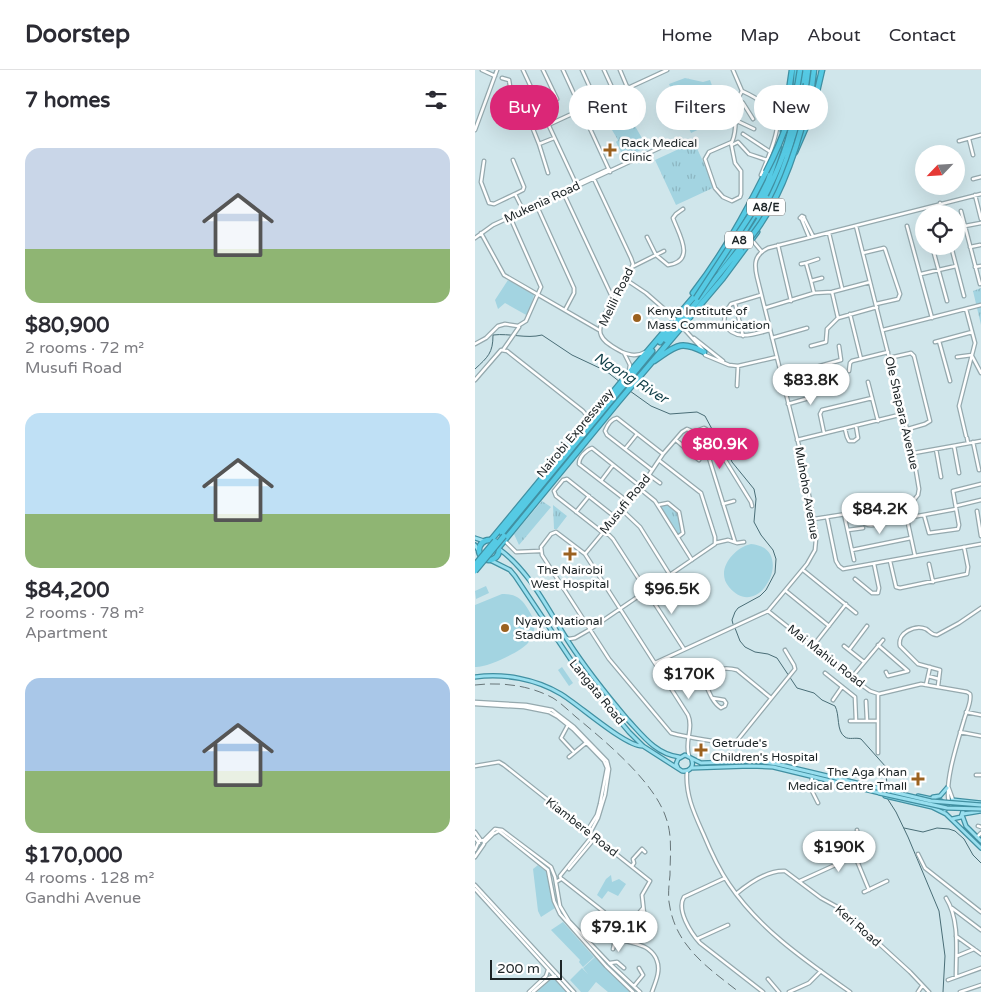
<!DOCTYPE html>
<html lang="en">
<head>
<meta charset="utf-8">
<style>
	body { margin:0; font-family:"Varela Round",sans-serif; background:#f2f2f3; color:#2b2b33; height:100vh; display:flex; flex-direction:column; font-size:19px; white-space:nowrap }
	* { box-sizing:border-box; margin:0 }
	p { font-size:16px; color:#7c7c81 }
	.icon { flex:none; width:28px; height:28px; fill:none; stroke:currentColor; stroke-width:2; stroke-linecap:round; stroke-linejoin:round }
	.map { position:relative; flex:1; overflow:hidden }
	.sheet { display:flex; flex-direction:column; background:#fff; width:475px }
	.sheet>* { flex:none }
	.top-card { position:absolute; left:15px; top:15px; width:415px; height:45px; display:flex; gap:10px }
	.needle { width:32px; rotate:245deg }
	.buttons { position:absolute; left:440px; top:75px; display:grid; gap:10px }
	.buttons a { display:grid; place-items:center; width:50px; height:50px; border-radius:50%; background:#fff; box-shadow:0 5px 20px #0002; font-size:25px }
	.scale { position:absolute; left:15px; bottom:12px; width:72px; box-sizing:border-box; padding-left:5px; border:2px solid #1c2426; border-top:0; font-size:14px; line-height:18px; white-space:nowrap; color:#1c2426; -webkit-text-stroke:4px #fff; paint-order:stroke }
	.price { position:absolute; translate:-50% -42px; padding:0 11px; border-radius:18px; background:#fff; color:#222; font-size:16px; line-height:32px; filter:drop-shadow(0 1px 2px #0008) }
	.price::after { content:''; position:absolute; left:50%; top:30px; width:15px; height:11px; margin-left:-8px; background:inherit; clip-path:polygon(0 0,100% 0,50% 100%) }
	.price.on { background:#db2777; color:#fff }
	ul { padding:0; list-style:none }
	li { display:grid; align-content:center; gap:10px; height:265px; padding:0 25px }
	li span { display:grid; place-items:center; height:155px; border-radius:15px; color:#555 }
	li>.icon { margin-inline-start:auto }
	span .icon { width:90px; height:90px; fill:#fffc; stroke-width:1 }
	li b { font-size:21px }
	h2 { display:flex; justify-content:space-between; align-items:center; height:60px; padding:0 25px; font-size:21px }
	.tag { padding:0 18px; border-radius:22px; background:#fff; box-shadow:0 5px 20px #0002; font-size:18px; line-height:45px }
	.tag.on { background:#db2777; color:#fff }
	header { display:flex; align-items:center; gap:30px; box-sizing:border-box; height:70px; padding:0 25px; background:#fff; border-bottom:1px solid #e1e1e2 }
	header strong { font-size:24px }
	nav { display:flex; gap:28px; margin-inline-start:auto; font-size:18px }
	main { display:flex; flex:1; min-height:0 }
	.map>svg:first-child { display:block }
</style>
</head>
<body>
<header>
<strong>Doorstep</strong>
<nav><a>Home</a><a>Map</a><a>About</a><a>Contact</a></nav>
</header>
<main>
<section class="sheet">
<h2>7 homes<svg class="icon" aria-label="filters" viewBox="0 0 24 24"><path d="M4 7h16M4 17h16"/><circle cx="9" cy="7" r="2"/><circle cx="15" cy="17" r="2"/></svg></h2>
<ul>
<li><span style="background:linear-gradient(#c9d6e8 65%,#8fb573 0)"><svg class="icon" aria-label="home" viewBox="0 0 24 24"><path d="M3 11l9-7 9 7M6 9v11h12V9"/></svg></span><div><b>$80,900</b><p>2 rooms · 72 m²</p><p>Musufi Road</p></div></li>
<li><span style="background:linear-gradient(#bfe0f5 65%,#8fb573 0)"><svg class="icon" aria-label="home" viewBox="0 0 24 24"><path d="M3 11l9-7 9 7M6 9v11h12V9"/></svg></span><div><b>$84,200</b><p>2 rooms · 78 m²</p><p>Apartment</p></div></li>
<li><span style="background:linear-gradient(#a9c7e8 60%,#8fb573 0)"><svg class="icon" aria-label="home" viewBox="0 0 24 24"><path d="M3 11l9-7 9 7M6 9v11h12V9"/></svg></span><div><b>$170,000</b><p>4 rooms · 128 m²</p><p>Gandhi Avenue</p></div></li>
</ul>
</section>
<div class="map">
<svg width="506" height="922" viewBox="0 0 506 922">
	<defs>
		<pattern id="park-tufts" width="24" height="20" patternUnits="userSpaceOnUse" patternTransform="scale(1.25)"><rect width="24" height="20" fill="#a3d4e1"/><path d="M3 7l-1-3M5 7V3M7 7l1-3M15 17l-1-3M17 17v-4M19 17l1-3" fill="none" stroke="#8cb6c1"/></pattern>
	</defs>
	<rect width="100%" height="100%" fill="#d0e6eb"/>
	<path fill="#a3d4e1" d="M33,210L59,225L53,246L30,233L23,239L20,230Z
		M276,474C323,478 284,554 254,517C240,501 258,478 276,474Z
		M11,516L14,523L1,529L0,521Z
		M27,524C47,523 51,536 60,551C60,559 58,566 53,573C45,582 12,598 0,597V535Z
		M87,597L98,613L94,616L83,600Z
		M63,795L74,804L80,838L66,847L63,841L58,799Z
		M136,805L137,812L144,809L151,814L143,826L133,821L127,829L122,825L131,809Z
		M88,852L119,887L108,897L104,892L105,890L76,860Z
		M120,887L155,922H133L121,912L113,922H106L95,910L107,898L113,904L108,898Z
		M76,909H81L92,922H62Z"/>
	<path fill="url(#park-tufts)" d="M210,8L228,12L235,10L239,21L247,18L255,28L252,46L216,63L194,14Z
		M143,47L146,50L149,47L160,56L172,77L149,88L141,72L143,70L134,55Z
		M219,72L240,117L201,135L180,90Z
		M506,218V255L498,221Z
		M67,431L76,437L44,475L39,464Z
		M190,433L203,443L208,463L203,465L182,435Z
		M78,435L92,446L82,459H79Z"/>
	<g fill="none" stroke-linecap="round" stroke-linejoin="round">
		<path stroke="#496d76" stroke-width="1" d="M0,299C13,287 18,283 18,265C35,263 51,269 67,265L97,285L131,301L145,312
			M155,321L176,336L195,344L222,342L230,346L238,361L250,375L257,392L279,419L281,429L279,452L286,465L298,480L301,489L300,503L291,520L285,526L263,538L260,542L257,550L258,554
			M260,558L265,571L270,577L280,582L293,584L302,588L322,618L339,623L347,630L360,636C365,645 361,661 370,667C374,670 381,667 386,669L411,697L412,718
			M412,728L421,742L433,767L464,841L470,886L468,922
			M429,758L448,762L462,758L474,759L480,761L489,769L498,785L506,793"/>
		<defs>
			<path id="minor" d="M7,0L20,6
				M48,0L102,116
				M68,0L82,29
				M88,0L135,102
				M107,0L122,33
				M129,0L140,24
				M145,0L153,19
				M258,0L267,21
				M27,8L34,10L37,28L45,34L51,50L55,51L68,44
				M263,29L268,33L278,49
				M260,50L279,59
				M73,55L192,0
				M58,59L64,74
				M0,60L22,0
				M268,64L294,81
				M494,69L498,85
				M484,71L506,65
				M256,73L260,93L266,101V124L265,127L257,131L248,127L240,118L230,89L234,82L257,72C265,54 255,40 267,21C280,27 299,37 302,52C304,64 291,93 286,105
				M257,75L263,72L274,84L292,90
				M38,90L49,117L48,120L40,124
				M9,91L6,112L14,133L19,134L40,124L48,140
				M73,103L64,74L79,68
				M119,109L156,188L158,194C153,210 119,250 126,265C129,273 140,278 147,282C155,285 162,287 170,282
				M498,109L506,107
				M101,114L134,99
				M88,122L138,229
				M500,125L506,149
				M465,133L467,144
				M61,134L99,218V223L90,240
				M486,141L505,214
				M327,146L329,147L328,150L325,148Z
				M329,148L338,166
				M327,150L334,167
				M432,156L457,248
				M490,156L506,153
				M6,163L29,205L124,260
				M354,163L367,218
				M172,167L181,185L189,181
				M0,168L18,155L193,74
				M277,170L287,182
				M303,175L316,231
				M457,176L472,231
				M476,176L489,226
				M495,177L505,175
				M388,183L409,178L410,179L425,224L423,229L401,234
				M326,194L331,193
				M157,197L181,185L193,195C222,191 203,163 198,148L201,144L208,139
				M500,197L506,196
				M446,204L481,196
				M150,209L171,223L195,244
				M336,211L331,193L343,189
				M357,222L363,248
				M339,223L336,211L347,208
				M286,225L256,234L250,243L249,254C260,272 279,264 295,260
				M260,233L268,266
				M290,238L339,223L357,222L395,212
				M491,239L500,273L484,336L491,366
				M375,244L386,289
				M210,260L229,281
				M408,260L506,235
				M219,268L248,291
				M297,268L332,258
				M464,271L475,311
				M460,272L497,262
				M0,274L11,268L23,256L30,254L43,256L51,251L66,217L35,147
				M336,276L351,272L352,259L363,248L402,237
				M28,280L44,257
				M229,281L230,285L254,295L263,296L302,287
				M149,283L155,295L154,301
				M497,286L506,303
				M482,287L497,285
				M414,288L436,283L439,286L455,351L450,354L433,359
				M374,301L375,293L377,291L413,282
				M306,307L366,290L364,276
				M0,310L26,280L32,281L108,341L112,346L110,351L111,354
				M393,312L403,351
				M262,316L263,296
				M313,334L334,328L336,327L334,321
				M370,359L372,367L374,371H379L383,368L381,356
				M219,362L229,358L231,359L276,432L277,436
				M349,363L345,344L347,340L397,328
				M492,368L493,373
				M201,370L224,390
				M322,370L428,344
				M498,372L504,400
				M479,376L484,403
				M150,379L162,364
				M461,379L466,407
				M439,383L506,371
				M232,384L243,380
				M177,400L132,365L130,361C132,356 136,349 142,348L188,384
				M174,405L185,413
				M126,411L138,395
				M164,418L180,431L217,490
				M152,431L104,394C104,387 111,380 117,378L166,417
				M248,434L259,431
				M183,435L193,433L204,442L208,463L203,467
				M429,435L440,486
				M481,436L506,430
				M146,439L165,457L195,505
				M502,441L506,466
				M101,442L114,426
				M388,442L390,454C396,457 408,454 413,450V438
				M369,444L379,490
				M449,445L454,463L483,459L484,455L478,421L506,414
				M140,447L92,409L88,410L79,421L81,426L127,462L134,465L138,469L209,579
				M352,447L361,491L364,496L368,499L506,474
				M432,448L481,439
				M339,449L429,435L439,430L443,425L444,419L438,383L381,156
				M373,460L388,458
				M29,470L41,482L65,481
				M240,473L253,470L262,473L269,472
				M377,480L436,468
				M110,484L166,417L188,384L207,362L212,359L219,362L234,388L260,472
				M415,491L421,517L425,518L492,504L493,497L489,477
				M454,494L458,512
				M328,500L381,543
				M380,509L397,523H403L404,518L399,494
				M311,521L354,556
				M293,541L377,608L395,621L404,624L446,614L492,622L495,624C497,632 491,642 489,650C483,671 469,712 474,732
				M92,568L94,569L100,568L114,560L240,474V467L226,423L185,391
				M403,575L433,601L413,606L411,602
				M338,576L371,534
				M369,576L389,592
				M374,580L392,556
				M180,593L293,541L332,494L340,480L341,469L340,456L326,384L282,207C279,194 279,185 293,178L506,124
				M350,603L380,627L381,651
				M227,606C232,616 236,632 246,638L250,636L251,633L249,630L237,628
				M453,606L464,609
				M377,607L408,570
				M451,615L455,597
				M463,616L465,600L443,594L425,576C422,563 440,554 451,559C456,562 456,565 462,565L484,553L506,538
				M197,619C216,611 240,593 262,600L296,628
				M403,625V683
				M358,630L367,617
				M391,631L392,651
				M0,632L51,635L77,640L99,657L132,691L134,699L130,725L123,748L115,763
				M0,634L49,637L74,642L83,647L98,659L129,691L132,698L125,734L122,745L112,761
				M491,642L506,645
				M375,651H402
				M93,655L86,668L98,681
				M485,662L506,666
				M214,686C209,672 219,658 213,645L110,484L85,465L81,462L76,464L66,477L67,485L134,589L196,663C207,666 252,675 261,672L320,599L319,595L310,580
				M94,687L112,672
				M0,696L24,692L29,695L175,811L167,825L170,852
				M212,701C210,724 219,743 228,763C235,780 243,798 254,814C284,859 331,891 375,922
				M501,705H506
				M337,706L336,719L343,733
				M473,716L478,730
				M503,756L506,757
				M0,762L5,769
				M502,767L506,763
				M0,768L4,773
				M9,770L20,759L27,760L76,797L80,807L85,836L94,851L134,893L165,922
				M10,772L18,764L24,761L73,800L79,831L85,844L131,896L158,922
				M0,780L4,771L9,770V774L0,787
				M443,784L450,798L506,842
				M361,795C357,781 375,776 383,767L382,760
				M157,796L159,793L158,789L167,779L170,782
				M94,799L120,768
				M250,808L209,827C201,840 216,863 225,873L288,922
				M87,809L129,842
				M325,811L380,786L394,820
				M81,812L86,809L85,806L118,765
				M0,815L99,922
				M0,819L94,922
				M389,822L412,811
				M261,824C273,814 293,800 310,801L346,828L366,839L435,902L454,922
				M471,828C485,850 481,882 481,907
				M477,838L506,860
				M159,849L168,838
				M107,865C119,864 164,872 173,879C177,882 181,887 182,891C186,901 180,913 177,922
				M481,866L506,884
				M222,869L253,855
				M138,879L140,870
				M482,886L499,879
				M135,893L142,892L149,898
				M293,909L304,922
				M473,910L506,898
				M159,916L168,905L164,898
				M54,922L71,906L73,900
				M58,922L74,908L80,906
				M314,922L334,913L346,901
				M443,922L447,916
				M485,922L506,915"/>
			<path id="major" d="M0,468L9,471
				M0,475L4,481
				M24,479C55,501 73,540 93,571C111,599 131,624 153,650C168,666 181,684 204,687
				M15,490L35,500L40,506L104,602L154,662L168,676L207,701C215,702 220,696 216,688
				M0,607C29,603 61,609 86,624C103,634 152,678 168,676
				M203,698L201,694L203,689L210,685L226,693L283,691L302,694L407,719
				M217,698L275,696L298,697L405,723
				M410,726L457,737L471,744L506,778
				M443,726L466,731
				M458,727L465,726L472,718
				M470,740L473,733L478,730L506,733
				M488,744L506,741
				M487,745L491,756L506,771
				M477,749L486,747L489,738"/>
			<path id="highway" d="M328,11L330,0
				M321,14L322,0
				M337,15L339,0
				M322,35L326,8
				M308,61L317,0
				M322,65L328,38L333,0
				M320,82L337,43L347,0
				M278,141L293,111L304,78
				M283,146L292,128
				M273,167C302,125 318,79 326,29
				M242,199C277,156 317,87 320,31
				M218,223C248,184 269,146 291,102
				M206,251L267,176
				M191,270L200,258
				M185,272L198,256
				M179,291C200,277 204,269 229,282
				M27,463L177,281
				M4 480a10 10 0 1 1 20 0a10 10 0 1 1-20 0Z
				M16,470L148,310L223,222
				M24,477L143,332L248,208L282,162"/>
		</defs>
		<use href="#minor" stroke="#95a9ae" stroke-width="5"/>
		<use href="#major" stroke="#4190a2" stroke-width="5.5"/>
		<use href="#highway" stroke="#4190a2" stroke-width="7"/>
		<use href="#minor" stroke="#fff" stroke-width="2.5"/>
		<use href="#major" stroke="#99dfef" stroke-width="3"/>
		<use href="#highway" stroke="#55cae4" stroke-width="4.5"/>
		<path stroke="#677578" stroke-width="1" stroke-dasharray="10 5" stroke-linecap="butt" d="M0,615C26,612 54,615 78,628C86,633 94,641 101,647C130,671 177,710 190,745C198,765 195,785 195,805C194,814 193,824 194,832C200,876 232,897 264,922"/>
		<defs>
			<path id="minor-bridge" d="M195,244L210,260"/>
			<path id="major-bridge" d="M406,719L456,731L506,735
				M404,723L472,738L506,739"/>
			<path id="highway-bridge" d="M291,102C308,69 320,37 325,0
				M266,178C305,139 326,67 337,15
				M221,228L278,141
				M198,256L205,248
				M0,495L20,471
				M0,501L29,466"/>
		</defs>
		<use href="#minor-bridge" stroke="#95a9ae" stroke-width="5" stroke-linecap="butt"/>
		<use href="#major-bridge" stroke="#4190a2" stroke-width="5.5" stroke-linecap="butt"/>
		<use href="#highway-bridge" stroke="#4190a2" stroke-width="7" stroke-linecap="butt"/>
		<use href="#minor-bridge" stroke="#fff" stroke-width="2.5"/>
		<use href="#major-bridge" stroke="#99dfef" stroke-width="3"/>
		<use href="#highway-bridge" stroke="#55cae4" stroke-width="4.5"/>
	</g>
	<g fill="#9b611f" stroke="#fff" stroke-width="2">
		<path d="M132.5 72.5h5v5h5v5h-5v5h-5v-5h-5v-5h5z"/>
		<circle cx="162" cy="248" r="5"/>
		<path d="M92.5 476.5h5v5h5v5h-5v5h-5v-5h-5v-5h5z"/>
		<circle cx="30" cy="558" r="5"/>
		<path d="M223.5 672.5h5v5h5v5h-5v5h-5v-5h-5v-5h5z"/>
		<path d="M440.5 701.5h5v5h5v5h-5v5h-5v-5h-5v-5h5z"/>
	</g>
	<g text-anchor="middle" dominant-baseline="central" stroke-width="5" stroke-linejoin="round" paint-order="stroke">
		<g fill="#fff" stroke="#606667" stroke-width="1">
			<rect x="272" y="128.5" width="38" height="17" rx="4"/>
			<rect x="250" y="161.5" width="28" height="17" rx="4"/>
		</g>
		<g font-size="11" font-weight="bold" fill="#1c2426">
			<text x="291" y="137">A8/E</text>
			<text x="264" y="170">A8</text>
		</g>
		<g font-size="12" fill="#1c2426" stroke="#fff" text-anchor="start">
			<text x="146" y="73">Rack Medical<tspan x="146" dy="14">Clinic</tspan></text>
			<text x="172" y="241">Kenya Institute of<tspan x="172" dy="14">Mass Communication</tspan></text>
			<text x="95" y="500" text-anchor="middle">The Nairobi<tspan x="95" dy="14">West Hospital</tspan></text>
			<text x="40" y="551">Nyayo National<tspan x="40" dy="14">Stadium</tspan></text>
			<text x="237" y="673">Getrude's<tspan x="237" dy="14">Children's Hospital</tspan></text>
			<text x="432" y="702" text-anchor="end">The Aga Khan<tspan x="432" dy="14">Medical Centre Tmall</tspan></text>
		</g>
		<g font-size="12" fill="#1c2426" stroke="#fff">
			<text transform="translate(67 132) rotate(-25)">Mukenia Road</text>
			<text transform="translate(141 227) rotate(-64)">Melili Road</text>
			<text transform="translate(427 343) rotate(77)">Ole Shapara Avenue</text>
			<text transform="translate(100 363) rotate(-50)">Nairobi Expressway</text>
			<text transform="translate(332 423) rotate(80)">Muhoho Avenue</text>
			<text transform="translate(150 434) rotate(-51)">Musufi Road</text>
			<text transform="translate(351 586) rotate(38)">Mai Mahiu Road</text>
			<text transform="translate(122 622) rotate(51)">Langata Road</text>
			<text transform="translate(107 757) rotate(38)">Kiambere Road</text>
			<text transform="translate(383 856) rotate(41)">Keri Road</text>
		</g>
		<g font-size="14" font-style="italic" fill="#124049" stroke="#fff">
			<text transform="translate(156 308) rotate(32)">Ngong River</text>
		</g>
	</g>
</svg>
<div class="buttons">
<a><svg class="needle" viewBox="-14 -14 28 28"><path d="M0-13l5 13h-10z" fill="#e53935"/><path d="M0 13l5-13h-10z" fill="#7c7c81"/></svg></a>
<a><svg class="icon" aria-label="locate" viewBox="0 0 24 24"><circle cx="12" cy="12" r="6"/><path d="M12 2v4M12 18v4M2 12h4M18 12h4"/></svg></a>
</div>
<div class="scale">200 m</div>
<b class="price" style="left:336px;top:336px">$83.8K</b>
<b class="price on" style="left:245px;top:400px">$80.9K</b>
<b class="price" style="left:405px;top:465px">$84.2K</b>
<b class="price" style="left:197px;top:545px">$96.5K</b>
<b class="price" style="left:214px;top:630px">$170K</b>
<b class="price" style="left:364px;top:803px">$190K</b>
<b class="price" style="left:144px;top:883px">$79.1K</b>
<div class="top-card">
<a class="tag on">Buy</a>
<a class="tag">Rent</a>
<a class="tag">Filters</a>
<a class="tag">New</a>
</div>
</div>
</main>
</body>
</html>
